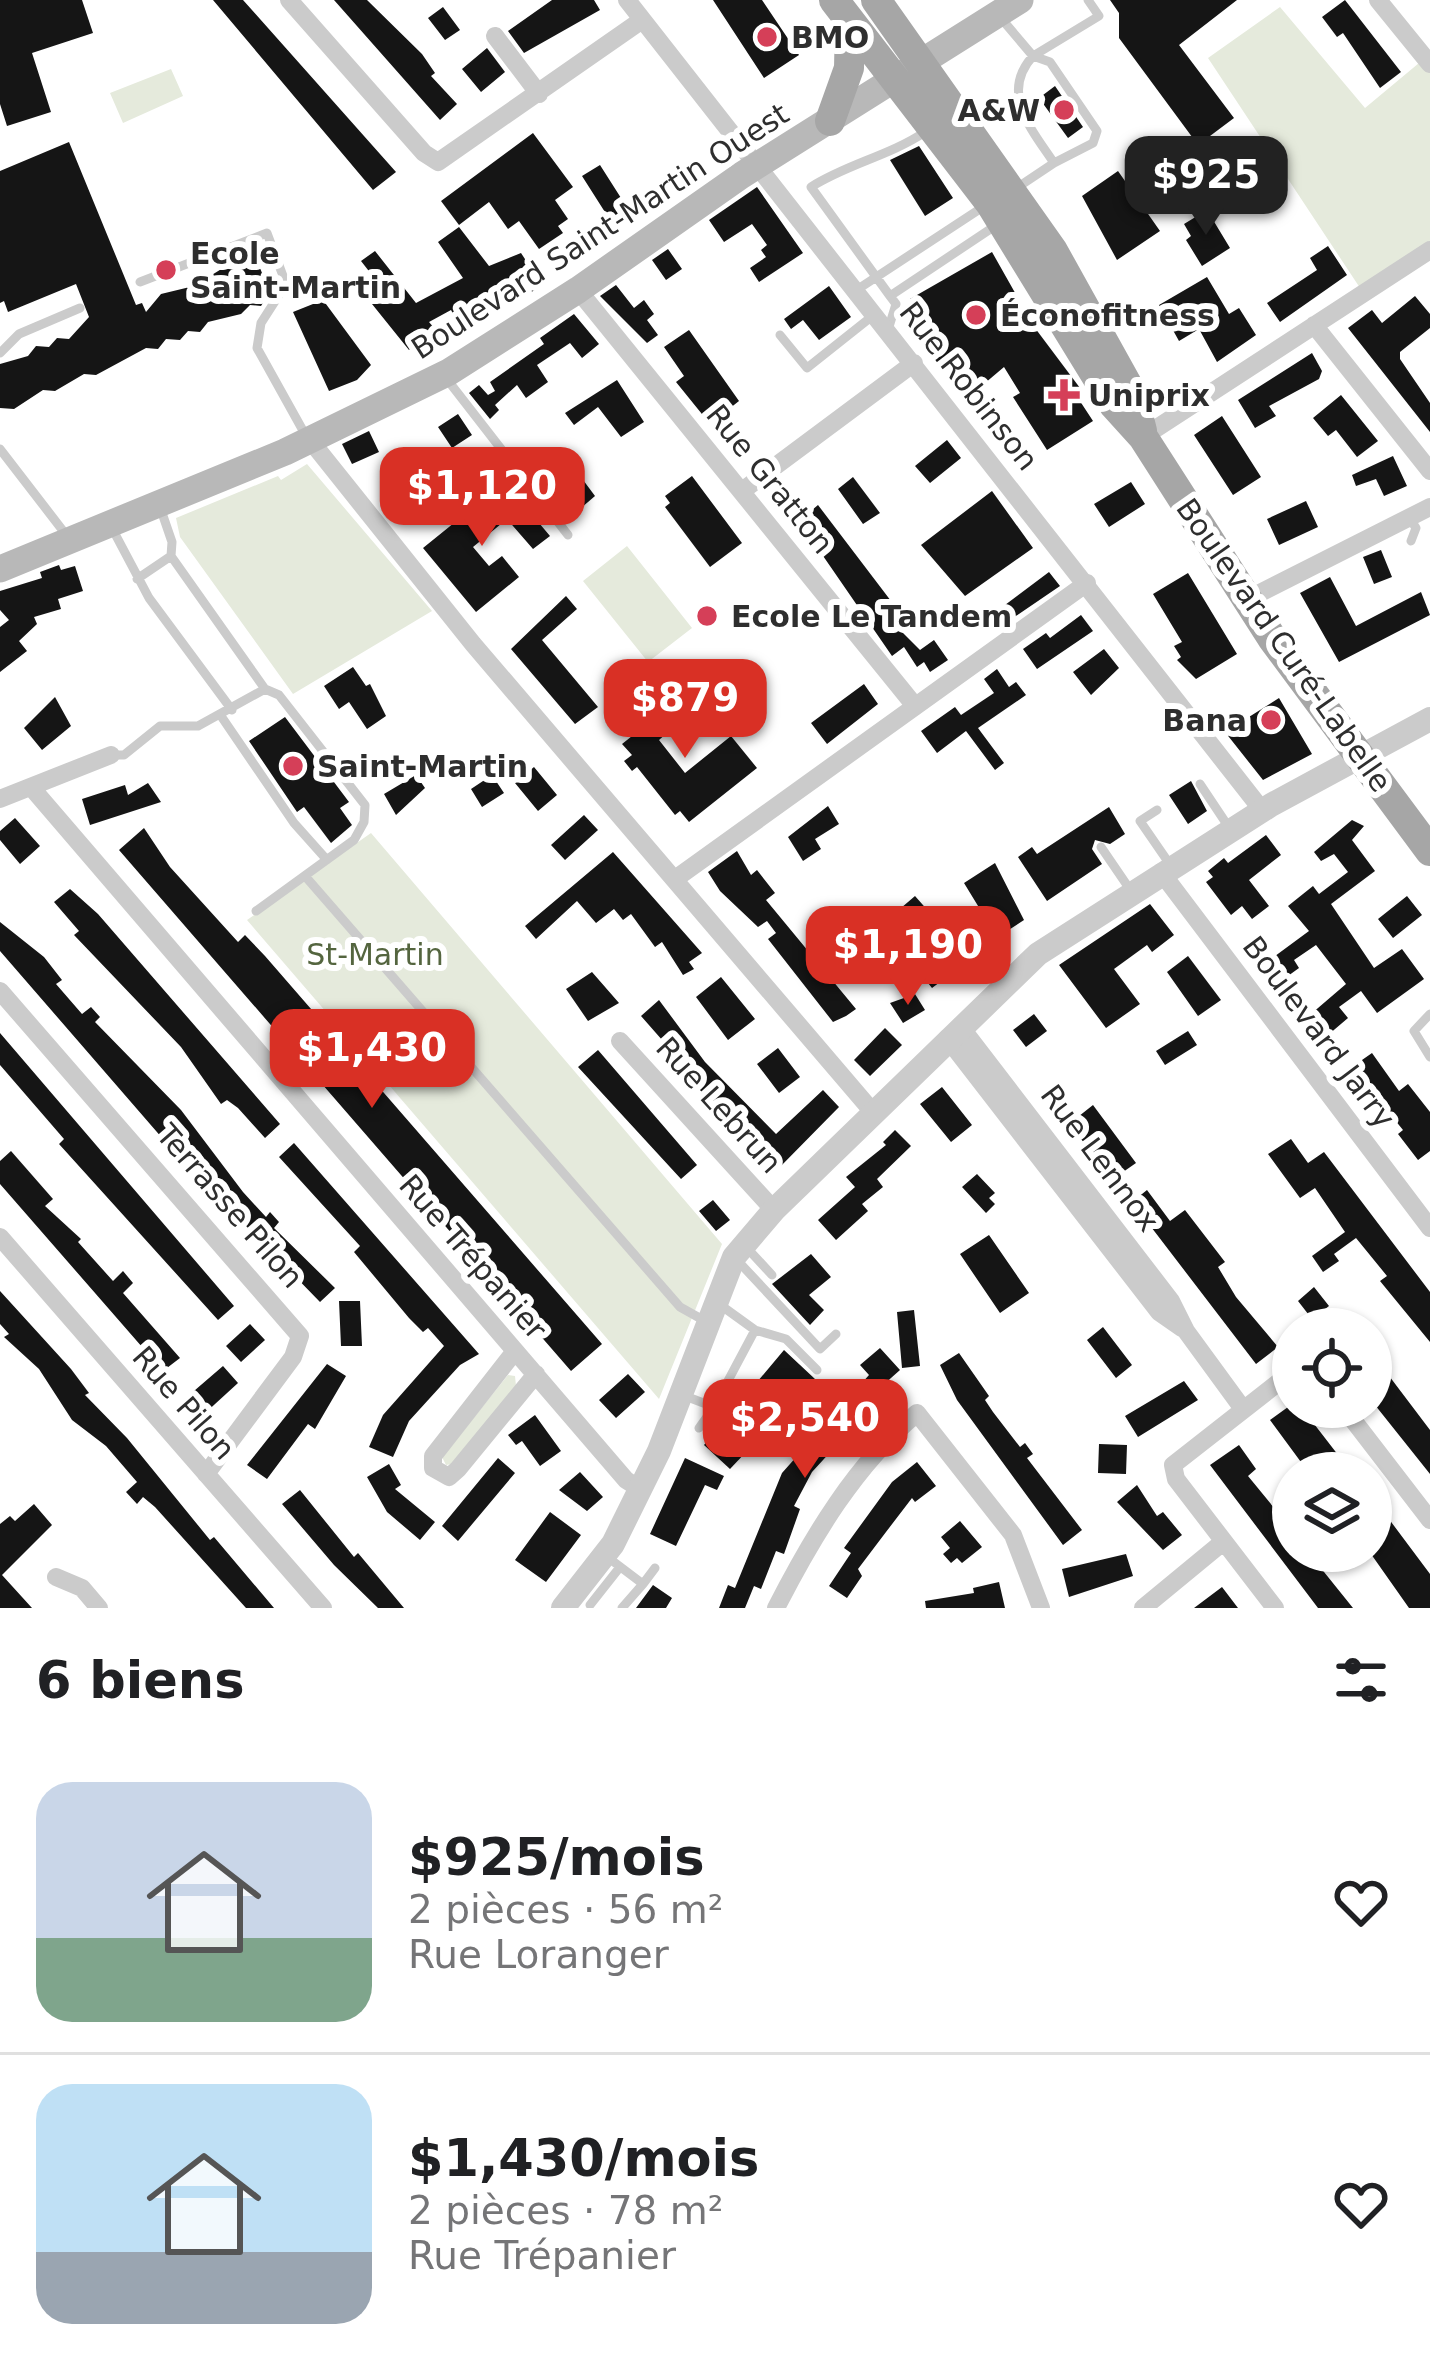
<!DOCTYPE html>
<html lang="fr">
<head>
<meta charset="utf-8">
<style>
	body { margin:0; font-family:"DejaVu Sans",sans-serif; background:#f2f2f2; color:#202124; height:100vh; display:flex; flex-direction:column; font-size:45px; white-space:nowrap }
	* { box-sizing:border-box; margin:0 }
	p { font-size:39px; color:#757577 }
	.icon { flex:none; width:66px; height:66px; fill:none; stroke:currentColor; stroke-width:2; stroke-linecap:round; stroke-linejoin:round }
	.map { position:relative; height:1608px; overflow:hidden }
	.drawer { display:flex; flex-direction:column; background:#fff; flex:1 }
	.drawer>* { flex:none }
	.buttons { position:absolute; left:1272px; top:1308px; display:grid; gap:24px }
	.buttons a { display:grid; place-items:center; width:120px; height:120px; border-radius:50%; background:#fff; box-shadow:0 3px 9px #0004; font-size:60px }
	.price { position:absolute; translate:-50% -102px; padding:0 27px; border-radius:24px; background:#d93025; color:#fff; font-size:39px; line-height:78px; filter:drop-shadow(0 3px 6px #0008) }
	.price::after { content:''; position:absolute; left:50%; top:72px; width:36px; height:27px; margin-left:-18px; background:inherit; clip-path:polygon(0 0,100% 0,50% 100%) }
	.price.current { background:#222; color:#fff }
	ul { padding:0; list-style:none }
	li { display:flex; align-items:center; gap:36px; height:300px; padding:0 36px }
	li+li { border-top:3px solid #e0e0e0 }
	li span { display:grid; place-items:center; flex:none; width:336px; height:240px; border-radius:36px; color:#555 }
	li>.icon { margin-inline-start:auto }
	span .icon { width:144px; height:144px; fill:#fffc; stroke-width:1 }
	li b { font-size:51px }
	h2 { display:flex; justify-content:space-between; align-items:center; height:144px; padding:0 36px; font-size:51px }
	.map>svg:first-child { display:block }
</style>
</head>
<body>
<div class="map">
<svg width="1430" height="1608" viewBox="0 0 1430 1608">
	<rect width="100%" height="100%" fill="#fff"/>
	<path fill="#e5eadc" d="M1280,7L1365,108L1425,58L1430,64V250L1364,294L1208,58Z
		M171,69L183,96L123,123L110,93Z
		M307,464L432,611L293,694L180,537L176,518L278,476L281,480Z
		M627,546L692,628L648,662L583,581Z
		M371,833L722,1244L659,1399L247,920Z
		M508,1375L515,1376L516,1386L452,1464L446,1465L442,1457Z"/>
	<path fill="#151515" d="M0,0H82L93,33L32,53L51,112L7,126L0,104Z
		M213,0H243L396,172L373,190Z
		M334,0H367L422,54L435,73L431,76L457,104L440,120Z
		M552,0H594L600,10L524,53L508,31Z
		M713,0H762L799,55L764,78Z
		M1110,0H1237L1179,45L1234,118L1198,145L1119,38V13Z
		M1345,0L1401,72L1380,88L1343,33L1337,37L1322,17Z
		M443,7L460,30L445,40L428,18Z
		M487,48L505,72L481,92L462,69Z
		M1055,86L1083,127L1068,138L1039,98Z
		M533,133L573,187L555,200L568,219L558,226L563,233L539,249L519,221L508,229L489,202L459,225L441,201Z
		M69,142L136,305L142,303L146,312L161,294L194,286L223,268L235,270L243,260L257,261L270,292L261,306L250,305L241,314L208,322L200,332L188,331L180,340L166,339L158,349L146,348L96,375L84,374L55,391L43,390L14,409L0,408V364L28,356L36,346L49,347L57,338L69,339L89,317L76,284L8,312L4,301L0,303V171Z
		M919,146L953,198L925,216L890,160Z
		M600,165L628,209L610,220L582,176Z
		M1118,171L1160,231L1117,260L1082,196Z
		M757,187L803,253L759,282L750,268L766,257L761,250L767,245L752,224L724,242L709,220Z
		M1207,210L1230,248L1202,266L1186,240L1191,236L1184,224Z
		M459,227L489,266L521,253L542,285L524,297L516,284L478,312L484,322L470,329L466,322L460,326L451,310L429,322L435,329L409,350L372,304L386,293L361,261L375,251L416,303L463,278L438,242Z
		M1328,246L1347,275L1280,322L1267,303L1317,270L1310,258Z
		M668,249L682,269L666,280L652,260Z
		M992,252L1035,328L1080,388L1074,392L1093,421L1047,450L1013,397L1020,393L1004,367L965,400L922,342L931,337L910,299Z
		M1207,277L1229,314L1239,308L1256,335L1217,362L1199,329L1179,341L1159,305Z
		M616,285L634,308L644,300L654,314L647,320L658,335L647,343L600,296Z
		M829,286L851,317L819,340L803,320L791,329L784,319Z
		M1415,296L1430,314V328L1400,352V359L1430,403V432L1348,328L1372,310L1382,323Z
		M323,300L371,365L357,380L329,391L293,312Z
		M574,314L599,344L582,358L570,343L537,365L548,382L526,398L517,385L495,405L499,410L490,419L469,393L479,385L488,395L495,391L490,382L544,344L540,338Z
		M689,330L739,401L710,424L676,382L684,376L664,347Z
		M1312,353L1322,371L1319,379L1269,406L1276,416L1255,428L1238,400Z
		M617,380L644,422L621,437L598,407L574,425L565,413Z
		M1341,395L1378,441L1357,457L1336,430L1328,436L1313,418Z
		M458,414L472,435L452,448L438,427Z
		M1222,416L1261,477L1233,495L1194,435Z
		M369,431L379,452L352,464L342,444Z
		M947,440L961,458L930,483L915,466Z
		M563,453L595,496L581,508L545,469Z
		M1393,456L1407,486L1384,496L1376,479L1356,486L1352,475Z
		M692,476L742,543L710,567L665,507L670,503L665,496Z
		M853,477L880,513L863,524L838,489Z
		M1131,482L1145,504L1109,527L1094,504Z
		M992,491L1033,548L965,596L921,545Z
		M513,492L550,536L533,549L507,519L473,547L489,566L502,556L519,577L476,612L423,548L470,510L466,505L478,494L491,510Z
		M1306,501L1318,527L1279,545L1267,519Z
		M818,505L891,601L882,607L899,629L920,650L934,640L948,660L930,672L924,662L917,667L904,647L892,656L799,521Z
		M1381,550L1392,577L1374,584L1363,557Z
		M59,565L61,570L75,566L83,591L58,599L61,609L34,617L37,624L19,641L27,651L0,672V627L9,620L0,610V591L42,578L40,572Z
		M1049,572L1060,586L1010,620L1001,608Z
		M1188,573L1237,654L1196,679L1177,660L1181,657L1174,646L1182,642L1153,594Z
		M1330,577L1356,626L1421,592L1430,615L1339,662L1300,593Z
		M566,596L577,609L542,640L598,707L575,724L511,649Z
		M1081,615L1093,631L1037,669L1023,649L1046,633L1050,638Z
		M1104,649L1119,668L1091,695L1073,672Z
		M353,667L366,686L370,684L386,716L367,729L349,702L339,709L324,686Z
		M997,669L1009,687L1016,682L1026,695L978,728L1004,763L995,770L966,731L937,753L921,731L955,707L961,715L994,693L984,679Z
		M679,682L699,705L659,740L685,773L731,736L757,768L689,822L680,811L675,815L637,767L632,771L624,761L632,755L622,744L661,713L654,705Z
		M864,684L878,704L827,744L811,723Z
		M55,697L71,726L42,750L24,728Z
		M1279,698L1312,754L1263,780L1225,732Z
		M285,717L349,802L340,808L352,825L331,843L304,807L297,812L249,741Z
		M534,767L557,795L538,811L515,783Z
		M416,775L425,788L396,815L384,794Z
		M492,775L504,793L482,807L471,789Z
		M1191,781L1207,811L1188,824L1169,795Z
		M148,783L161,802L90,825L82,799L125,785L128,795Z
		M828,806L839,824L815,839L821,849L803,861L788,837Z
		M1109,807L1125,834L1110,844L1095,840L1092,849L1102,864L1047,901L1018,857L1032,847L1037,854Z
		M584,815L598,830L565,860L551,845Z
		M15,818L40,846L20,864L0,840V831Z
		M1352,820L1364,826L1352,840L1375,871L1331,904L1374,968L1402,949L1424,979L1377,1013L1361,991L1339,1007L1348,1018L1328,1035L1311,1014L1346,984L1316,945L1294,960L1299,968L1281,981L1267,962L1309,931L1288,906L1313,886L1319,894L1348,872L1334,854L1321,861L1314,852Z
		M144,828L170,867L238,942L245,935L265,956L602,1344L571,1371L119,850Z
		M1266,835L1281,855L1249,880L1269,906L1252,919L1242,906L1231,915L1206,882L1213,877L1208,871L1224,858L1228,863Z
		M737,851L751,875L757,870L775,893L766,900L856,1009L846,1016L833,1022L768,939L776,933L767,921L758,927L720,891L708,872Z
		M613,852L702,953L689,962L694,969L683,975L662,942L655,947L631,914L623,920L614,909L596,923L577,901L536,939L525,926Z
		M995,863L1024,920L1004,933L993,915L986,919L964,883Z
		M70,889L98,914L280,1124L265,1138L238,1108L227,1100L221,1104L181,1047L74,935L79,931L54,902Z
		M915,896L930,913L902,937L887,920Z
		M1407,896L1422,915L1393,938L1378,919Z
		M1150,904L1174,935L1152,952L1147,945L1114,969L1140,1004L1106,1028L1059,965Z
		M0,922L44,957L62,980L56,984L82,1014L91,1007L100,1017L95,1022L181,1110L243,1192L266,1217L270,1212L279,1222L274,1228L335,1288L320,1302L176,1154L0,951Z
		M940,941L956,970L932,988L912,963Z
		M1188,956L1221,1000L1198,1016L1167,972Z
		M592,972L619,1003L588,1021L566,989Z
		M721,977L755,1019L728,1040L696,997Z
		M915,994L925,1010L903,1023L890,1003Z
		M659,1000L705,1062L776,1134L823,1090L839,1107L778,1169L695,1085L699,1082L641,1016Z
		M1034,1014L1047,1031L1026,1047L1013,1030Z
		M885,1028L902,1045L870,1076L854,1060Z
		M1188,1031L1197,1045L1165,1065L1156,1051Z
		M0,1033L234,1306L218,1320L59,1144L64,1139L0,1065Z
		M778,1048L800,1077L779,1093L757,1064Z
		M598,1050L697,1165L681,1179L578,1067Z
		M1372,1053L1399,1091L1408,1084L1430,1112V1151L1418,1160L1398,1134L1403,1130L1352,1067Z
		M942,1087L972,1125L951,1142L920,1104Z
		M1093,1105L1136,1163L1113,1179L1069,1124Z
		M895,1130L911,1146L877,1179L883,1187L862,1204L868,1211L836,1240L818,1220L855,1187L846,1177L886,1145L883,1142Z
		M1291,1139L1308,1163L1324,1152L1430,1292V1342L1380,1281L1387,1276L1356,1238L1334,1254L1339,1261L1323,1272L1312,1256L1345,1232L1315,1188L1300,1198L1268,1154Z
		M294,1143L479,1354L460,1365L409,1421L393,1457L369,1447L383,1415L444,1346L428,1328L423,1332L409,1318L354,1252L360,1246L279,1157Z
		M11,1151L53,1199L45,1206L81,1239L78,1242L113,1281L123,1271L133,1283L123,1293L180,1358L163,1371L0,1184V1161Z
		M977,1174L995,1193L989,1198L995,1204L986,1213L962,1187Z
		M1147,1190L1170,1221L1185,1210L1225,1262L1218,1267L1236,1297L1278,1347L1256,1364L1132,1202Z
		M713,1200L730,1220L716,1231L699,1211Z
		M989,1235L1029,1293L1000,1313L960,1254Z
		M811,1254L831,1277L809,1295L824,1310L810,1325L772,1284Z
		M1314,1287L1329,1306L1312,1319L1298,1301Z
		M0,1291L71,1369L89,1393L85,1395L127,1438L210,1540L214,1537L274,1608H246L155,1507L143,1497L137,1504L126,1492L137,1482L106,1446L72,1420L39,1369L4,1337L9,1334L0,1324Z
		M339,1301H360L362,1346H341Z
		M914,1310L920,1366L902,1368L897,1312Z
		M250,1324L265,1340L241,1362L226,1346Z
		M1103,1327L1132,1365L1116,1378L1087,1340Z
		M880,1348L900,1370L873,1394L878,1400L812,1472L794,1506L800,1509L784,1554L776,1551L761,1589L754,1586L745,1608H719L728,1585L735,1588L782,1473L869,1375L860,1365Z
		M784,1350L815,1379L730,1469L704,1445Z
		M1371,1352L1430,1430V1474L1371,1400Z
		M959,1353L989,1396L985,1400L993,1412L1020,1447L1025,1443L1033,1454L1027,1458L1082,1530L1063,1545L957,1400L940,1365Z
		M327,1364L346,1376L315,1429L308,1424L267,1479L247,1465Z
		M223,1366L238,1383L203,1415L187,1397Z
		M628,1374L645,1392L616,1418L599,1400Z
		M1184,1381L1198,1400L1138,1437L1125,1416Z
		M1288,1407H1301L1352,1473H1309L1270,1420Z
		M535,1415L561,1451L540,1466L522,1441L516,1445L508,1435Z
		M1099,1444L1127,1445L1126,1474L1098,1473Z
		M1239,1445L1256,1469L1248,1476L1293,1531V1551H1330L1316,1562L1353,1608H1318L1210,1465Z
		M498,1458L515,1473L458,1541L442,1526Z
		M685,1458L724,1476L717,1490L705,1485L676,1546L650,1534Z
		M917,1462L936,1486L915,1502L912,1498L886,1532L858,1569L862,1576L847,1598L829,1586L851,1553L844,1548L892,1482Z
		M389,1464L401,1485L395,1489L435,1522L420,1540L387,1512L367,1477Z
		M580,1472L603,1497L587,1511L559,1490Z
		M1137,1485L1157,1516L1163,1512L1182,1535L1163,1550L1117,1502Z
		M300,1490L354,1557L358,1553L404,1608H378L334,1565L282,1504Z
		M1371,1495L1430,1574V1608H1409L1371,1554Z
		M34,1504L52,1525L2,1575L32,1608H0V1524L10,1516L15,1521Z
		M550,1512L581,1535L546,1582L515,1560Z
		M960,1521L982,1547L962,1563L957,1558L951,1563L943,1554L950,1548L941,1537Z
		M1126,1554L1133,1576L1069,1597L1062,1569Z
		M999,1582L1005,1608H926L925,1601L974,1593L973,1588Z
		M653,1585L672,1598L666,1608H636Z
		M1222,1587L1238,1608H1194Z"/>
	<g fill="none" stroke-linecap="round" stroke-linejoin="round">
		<path stroke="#cbcbcb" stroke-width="9" d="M1000,17L1033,56C999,93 1032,130 1054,163L1018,187
			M1033,56L1050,62L1097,131L1093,143L1054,163
			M1033,56L1099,16L1088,0
			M925,132C889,156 847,164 811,187L890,296L998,224
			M140,282L267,233L286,284L261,323L257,348L306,436
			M855,291L986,205
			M888,330L896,304L890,296
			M780,335L807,368L875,314
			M0,353L19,334L80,308
			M446,378L568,535
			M0,449L67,536
			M161,510L172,542L171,556L265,689L279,695L365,805L364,822L354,840L256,911
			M1410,519L1416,528L1411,541
			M113,530L149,598L232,710
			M137,579L171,556
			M221,716L294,823L327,860
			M111,755H124L160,726H198L265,689
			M1200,784L1230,829
			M1157,810L1140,821L1171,866
			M1101,847L1131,891
			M305,876L680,1307L705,1321
			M1430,1014L1414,1031L1430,1057
			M747,1248L772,1275
			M737,1260L820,1349L836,1334
			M755,1330L786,1339L817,1370
			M685,1396L714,1407L755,1330L719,1304
			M699,1428L714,1407
			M606,1556L643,1584L622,1608
			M643,1584L655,1568
			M590,1605L620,1567"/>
		<path stroke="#cbcbcb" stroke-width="18" d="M289,0L424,153L438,162L642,20
			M627,0L1262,810
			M1378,0L1430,64
			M495,36L539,94
			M578,290L915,706
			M1314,325L1430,471
			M1143,437L1430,250
			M310,440L473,644L872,1111
			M742,491L914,363
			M1246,600L1430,507
			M31,787L626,1480L640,1489
			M0,799L111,755
			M1161,872L1430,1228
			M675,879L1087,583
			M0,991L300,1336L293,1357L206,1474
			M960,1026L1171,1301L1186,1331L1243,1409
			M947,1038L1159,1312L1182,1328
			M620,1041L774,1210
			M0,1237L323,1608
			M515,1351L433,1456V1468L449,1477L458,1469L536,1374
			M1343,1407L1430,1520
			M56,1577L82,1588L99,1608
			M776,1608C813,1536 855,1465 917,1413L1013,1535L1041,1608
			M1143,1608L1223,1542
			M1275,1608L1176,1479L1173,1465L1293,1371"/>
		<path stroke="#cbcbcb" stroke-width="24" d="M563,1608L613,1544L659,1451L734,1257L774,1210L1038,954L1271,805L1430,719"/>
		<path stroke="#b8b8b8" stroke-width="27" d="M0,569L285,452L449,372L578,290L742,175L1020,0"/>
		<path stroke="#a6a6a6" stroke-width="30" d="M834,0L990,203L1114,405L1143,437L1272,638L1430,851
			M876,0L1053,251L1133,395L1142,431
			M830,121L849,68L850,21"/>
	</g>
	<g fill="#d53f58" stroke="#fff" stroke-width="4.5">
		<circle cx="767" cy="37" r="12"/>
		<circle cx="1064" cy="110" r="12"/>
		<circle cx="166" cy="270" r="12"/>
		<circle cx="976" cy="315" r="12"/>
		<path d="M1058 377h12v12h12v12h-12v12h-12v-12h-12v-12h12z"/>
		<circle cx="707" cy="616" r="12"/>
		<circle cx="1271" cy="720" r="12"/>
		<circle cx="293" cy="766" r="12"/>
	</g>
	<g text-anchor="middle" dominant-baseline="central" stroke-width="12" stroke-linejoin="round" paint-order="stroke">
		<g font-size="30" font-weight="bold" fill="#2e2e2e" stroke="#fff" text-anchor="start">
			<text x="791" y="37">BMO</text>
			<text x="1040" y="110" text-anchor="end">A&amp;W</text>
			<text x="190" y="253">Ecole<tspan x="190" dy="34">Saint-Martin</tspan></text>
			<text x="1000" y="315">Éconofitness</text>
			<text x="1088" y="395">Uniprix</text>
			<text x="731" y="616">Ecole Le Tandem</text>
			<text x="1247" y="720" text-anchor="end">Bana</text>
			<text x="317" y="766">Saint-Martin</text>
		</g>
		<g font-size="30" fill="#2e2e2e" stroke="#fff">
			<text transform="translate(600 231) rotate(-33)">Boulevard Saint-Martin Ouest</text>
			<text transform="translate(969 386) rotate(52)">Rue Robinson</text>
			<text transform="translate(770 479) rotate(51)">Rue Gratton</text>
			<text transform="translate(1284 645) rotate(55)">Boulevard Curé-Labelle</text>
			<text transform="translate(1319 1032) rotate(53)">Boulevard Jarry</text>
			<text transform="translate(719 1105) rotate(48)">Rue Lebrun</text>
			<text transform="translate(1100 1158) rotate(53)">Rue Lennox</text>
			<text transform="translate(230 1206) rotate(49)">Terrasse Pilon</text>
			<text transform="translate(473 1257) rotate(49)">Rue Trépanier</text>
			<text transform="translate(184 1403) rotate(49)">Rue Pilon</text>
		</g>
		<g font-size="30" fill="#54653f" stroke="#fff">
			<text x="375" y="954">St-Martin</text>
		</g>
	</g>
</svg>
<div class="buttons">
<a><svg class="icon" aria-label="locate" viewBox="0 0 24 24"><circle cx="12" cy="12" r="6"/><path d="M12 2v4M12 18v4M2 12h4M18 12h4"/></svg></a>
<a><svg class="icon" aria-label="layers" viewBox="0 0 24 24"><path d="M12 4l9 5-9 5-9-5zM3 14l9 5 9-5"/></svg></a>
</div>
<b class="price current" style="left:1206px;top:238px">$925</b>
<b class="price" style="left:482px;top:549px">$1,120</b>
<b class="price" style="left:685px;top:761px">$879</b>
<b class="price" style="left:908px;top:1008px">$1,190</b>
<b class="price" style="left:372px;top:1111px">$1,430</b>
<b class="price" style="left:805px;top:1481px">$2,540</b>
</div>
<section class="drawer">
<h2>6 biens<svg class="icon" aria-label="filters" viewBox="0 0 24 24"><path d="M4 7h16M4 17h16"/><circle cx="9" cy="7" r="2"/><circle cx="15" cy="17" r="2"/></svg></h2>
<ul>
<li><span style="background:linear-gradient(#c9d6e8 65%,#7fa58c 0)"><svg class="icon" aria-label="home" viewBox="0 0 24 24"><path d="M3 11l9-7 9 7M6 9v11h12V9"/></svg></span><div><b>$925/mois</b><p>2 pièces · 56 m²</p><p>Rue Loranger</p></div><svg class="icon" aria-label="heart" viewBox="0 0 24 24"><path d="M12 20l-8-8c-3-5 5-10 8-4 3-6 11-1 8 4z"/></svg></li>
<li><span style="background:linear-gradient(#bfe0f5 70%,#9aa5b1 0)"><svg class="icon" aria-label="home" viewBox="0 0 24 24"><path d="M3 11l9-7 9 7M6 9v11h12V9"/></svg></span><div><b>$1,430/mois</b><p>2 pièces · 78 m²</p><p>Rue Trépanier</p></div><svg class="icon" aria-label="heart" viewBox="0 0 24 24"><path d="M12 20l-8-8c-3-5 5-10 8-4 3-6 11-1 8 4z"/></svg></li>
</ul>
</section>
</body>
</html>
